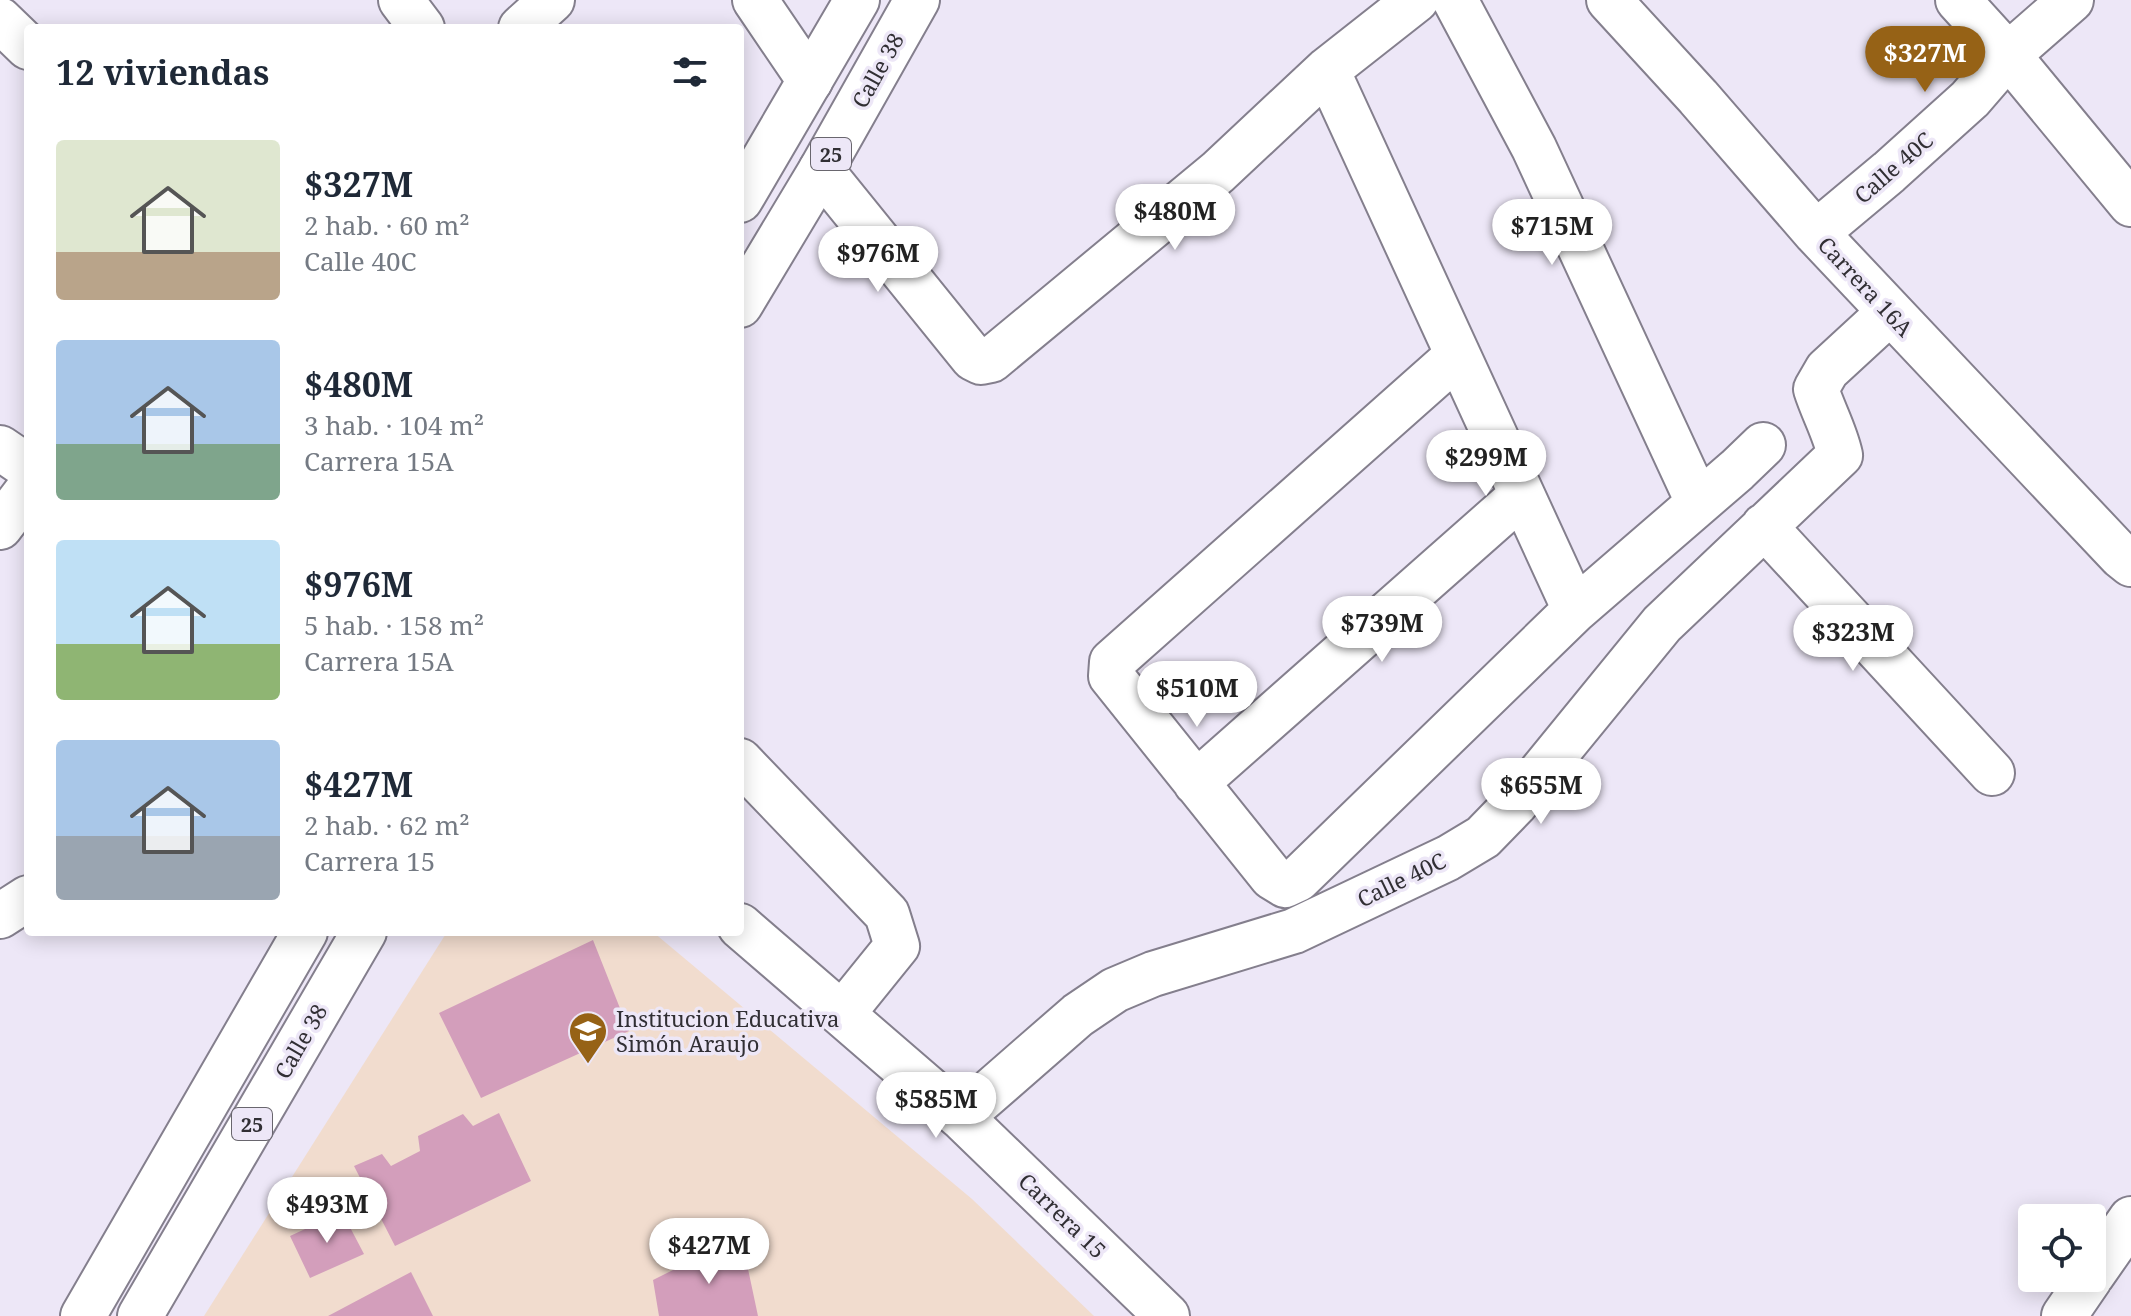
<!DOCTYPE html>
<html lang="es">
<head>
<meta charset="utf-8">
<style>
	body { margin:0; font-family:"Noto Serif",serif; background:#f2f2f3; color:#1f2937; height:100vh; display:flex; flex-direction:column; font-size:30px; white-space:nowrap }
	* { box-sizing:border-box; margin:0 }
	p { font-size:26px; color:#747a83 }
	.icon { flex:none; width:44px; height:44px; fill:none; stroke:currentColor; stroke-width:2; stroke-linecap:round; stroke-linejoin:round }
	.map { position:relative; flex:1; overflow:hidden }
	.side { position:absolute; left:24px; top:24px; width:720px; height:912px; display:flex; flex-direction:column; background:#fff; border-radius:8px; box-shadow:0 4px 20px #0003 }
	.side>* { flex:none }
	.tools { position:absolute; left:2018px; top:1204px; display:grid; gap:16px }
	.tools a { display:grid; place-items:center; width:88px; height:88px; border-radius:8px; background:#fff; box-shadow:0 4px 20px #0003; font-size:40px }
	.price { position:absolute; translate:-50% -68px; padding:0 18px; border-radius:28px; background:#fff; color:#222; font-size:26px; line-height:52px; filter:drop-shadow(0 2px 4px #0008) }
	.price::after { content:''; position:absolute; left:50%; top:48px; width:24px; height:18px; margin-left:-12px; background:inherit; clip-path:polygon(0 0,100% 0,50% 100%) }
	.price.current { background:#966216; color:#fff }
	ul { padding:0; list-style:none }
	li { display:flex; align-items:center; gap:24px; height:200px; padding:0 32px }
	li span { display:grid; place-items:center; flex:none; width:224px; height:160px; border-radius:8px; color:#555 }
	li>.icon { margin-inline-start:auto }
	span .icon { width:96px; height:96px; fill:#fffc; stroke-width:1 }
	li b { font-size:34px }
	h2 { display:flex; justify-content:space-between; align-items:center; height:96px; padding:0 32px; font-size:34px }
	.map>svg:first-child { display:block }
</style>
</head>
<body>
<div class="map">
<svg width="2131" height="1316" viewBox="0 0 2131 1316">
	<rect width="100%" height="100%" fill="#ede7f7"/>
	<path fill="#f1dcce" d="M447,932H653L972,1199L1094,1316H204Z"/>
	<path fill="#d39ebb" d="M593,940L629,1031L481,1098L439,1013Z
		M499,1113L531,1181L395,1246L354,1166L382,1154L391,1166L420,1151L418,1136L463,1114L473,1126Z
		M342,1212L364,1254L310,1278L290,1236Z
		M741,1236L758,1316H659L653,1280Z
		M411,1272L433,1316H328Z"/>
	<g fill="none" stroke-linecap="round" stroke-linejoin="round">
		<defs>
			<path id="minor" d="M401,0L422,28
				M755,0L810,81
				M1455,0L1534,148L1698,502
				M1609,0L1698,97L1816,233L2121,556L2131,564
				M1958,0L2008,55L2131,204
				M0,20L28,47
				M521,28L552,0
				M1327,70L1575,610L1737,470L1763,445
				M821,170L973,358L981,362L991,360L1218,172L1327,70L1416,0
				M1816,233L1889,172L1970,99L2008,55L2071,0
				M1458,355L1112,662L1111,676L1272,877L1285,885L1298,879L1575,610
				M0,448L28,467
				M1764,526L1992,773
				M0,527L28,490
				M740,761L887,914L897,946L842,1014
				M1196,783L1522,495
				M0,916L28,898
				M740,926L961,1117L1167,1316
				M961,1117L1078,1015L1115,990L1153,974L1294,931L1448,858L1483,837L1515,804L1662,624L1840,455C1835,432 1823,411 1816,389L1827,370L1890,312
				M2092,1275L2131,1219
				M2064,1316L2090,1278"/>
			<path id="highway" d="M740,200L857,0
				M740,305L821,170L917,0
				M83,1316L305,932
				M140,1316L364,932"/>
		</defs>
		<use href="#minor" stroke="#847f8d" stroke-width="48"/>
		<use href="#highway" stroke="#847f8d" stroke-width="48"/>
		<use href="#minor" stroke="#fff" stroke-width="44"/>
		<use href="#highway" stroke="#fff" stroke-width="44"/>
	</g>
	<defs>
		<symbol id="university-pin" viewBox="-11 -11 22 30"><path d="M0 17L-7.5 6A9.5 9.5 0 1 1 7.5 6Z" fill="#966216" stroke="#ede7f7"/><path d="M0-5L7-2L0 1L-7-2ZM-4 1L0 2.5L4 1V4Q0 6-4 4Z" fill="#fff"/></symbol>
	</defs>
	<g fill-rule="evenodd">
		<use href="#university-pin" x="566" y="1009" width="44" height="60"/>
	</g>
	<g text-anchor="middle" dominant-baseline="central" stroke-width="7" stroke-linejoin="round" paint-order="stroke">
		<g fill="#ede7f7" stroke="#69666e" stroke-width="2">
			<rect x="811" y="138" width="40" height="32" rx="6"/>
			<rect x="232" y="1108" width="40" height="32" rx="6"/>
		</g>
		<g font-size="20" font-weight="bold" fill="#312f34">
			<text x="831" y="154">25</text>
			<text x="252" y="1124">25</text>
		</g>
		<g font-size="22" fill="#312f34" stroke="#ede7f7">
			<text transform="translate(877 70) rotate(-61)">Calle 38</text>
			<text transform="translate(1893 167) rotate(-41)">Calle 40C</text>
			<text transform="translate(1866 286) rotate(47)">Carrera 16A</text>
			<text transform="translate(1401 879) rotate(-26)">Calle 40C</text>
			<text transform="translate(300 1041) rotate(-60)">Calle 38</text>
			<text transform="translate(1063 1215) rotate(44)">Carrera 15</text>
		</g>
		<g font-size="22" fill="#312f34" stroke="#ede7f7" text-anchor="start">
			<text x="616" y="1018">Institucion Educativa<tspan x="616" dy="25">Simón Araujo</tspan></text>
		</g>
	</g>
</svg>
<div class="tools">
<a><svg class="icon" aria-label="locate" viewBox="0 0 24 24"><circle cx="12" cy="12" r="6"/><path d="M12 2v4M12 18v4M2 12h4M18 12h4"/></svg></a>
</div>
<b class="price current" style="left:1925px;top:94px">$327M</b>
<b class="price" style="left:1175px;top:252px">$480M</b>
<b class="price" style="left:1552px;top:267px">$715M</b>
<b class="price" style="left:878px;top:294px">$976M</b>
<b class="price" style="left:1486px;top:498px">$299M</b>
<b class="price" style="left:1382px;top:664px">$739M</b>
<b class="price" style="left:1853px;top:673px">$323M</b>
<b class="price" style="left:1197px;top:729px">$510M</b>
<b class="price" style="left:1541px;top:826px">$655M</b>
<b class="price" style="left:936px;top:1140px">$585M</b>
<b class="price" style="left:327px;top:1245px">$493M</b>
<b class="price" style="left:709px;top:1286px">$427M</b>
<section class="side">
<h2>12 viviendas<svg class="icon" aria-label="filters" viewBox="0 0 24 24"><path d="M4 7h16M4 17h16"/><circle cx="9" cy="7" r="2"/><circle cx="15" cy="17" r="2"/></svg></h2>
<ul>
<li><span style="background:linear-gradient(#dfe7d0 70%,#b9a48a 0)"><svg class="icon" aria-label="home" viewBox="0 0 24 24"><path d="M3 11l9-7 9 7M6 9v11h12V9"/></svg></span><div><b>$327M</b><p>2 hab. · 60 m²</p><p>Calle 40C</p></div></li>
<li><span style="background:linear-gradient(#a9c7e8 65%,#7fa58c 0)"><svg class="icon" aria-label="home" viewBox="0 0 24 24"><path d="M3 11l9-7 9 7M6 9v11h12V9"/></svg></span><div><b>$480M</b><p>3 hab. · 104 m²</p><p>Carrera 15A</p></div></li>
<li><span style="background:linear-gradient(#bfe0f5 65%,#8fb573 0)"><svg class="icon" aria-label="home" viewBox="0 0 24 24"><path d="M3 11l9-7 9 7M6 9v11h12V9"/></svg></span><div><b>$976M</b><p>5 hab. · 158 m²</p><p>Carrera 15A</p></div></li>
<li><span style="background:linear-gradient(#a9c7e8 60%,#9aa5b1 0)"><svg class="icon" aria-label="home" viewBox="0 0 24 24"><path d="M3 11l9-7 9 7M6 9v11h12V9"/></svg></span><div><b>$427M</b><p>2 hab. · 62 m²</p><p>Carrera 15</p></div></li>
</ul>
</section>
</div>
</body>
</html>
